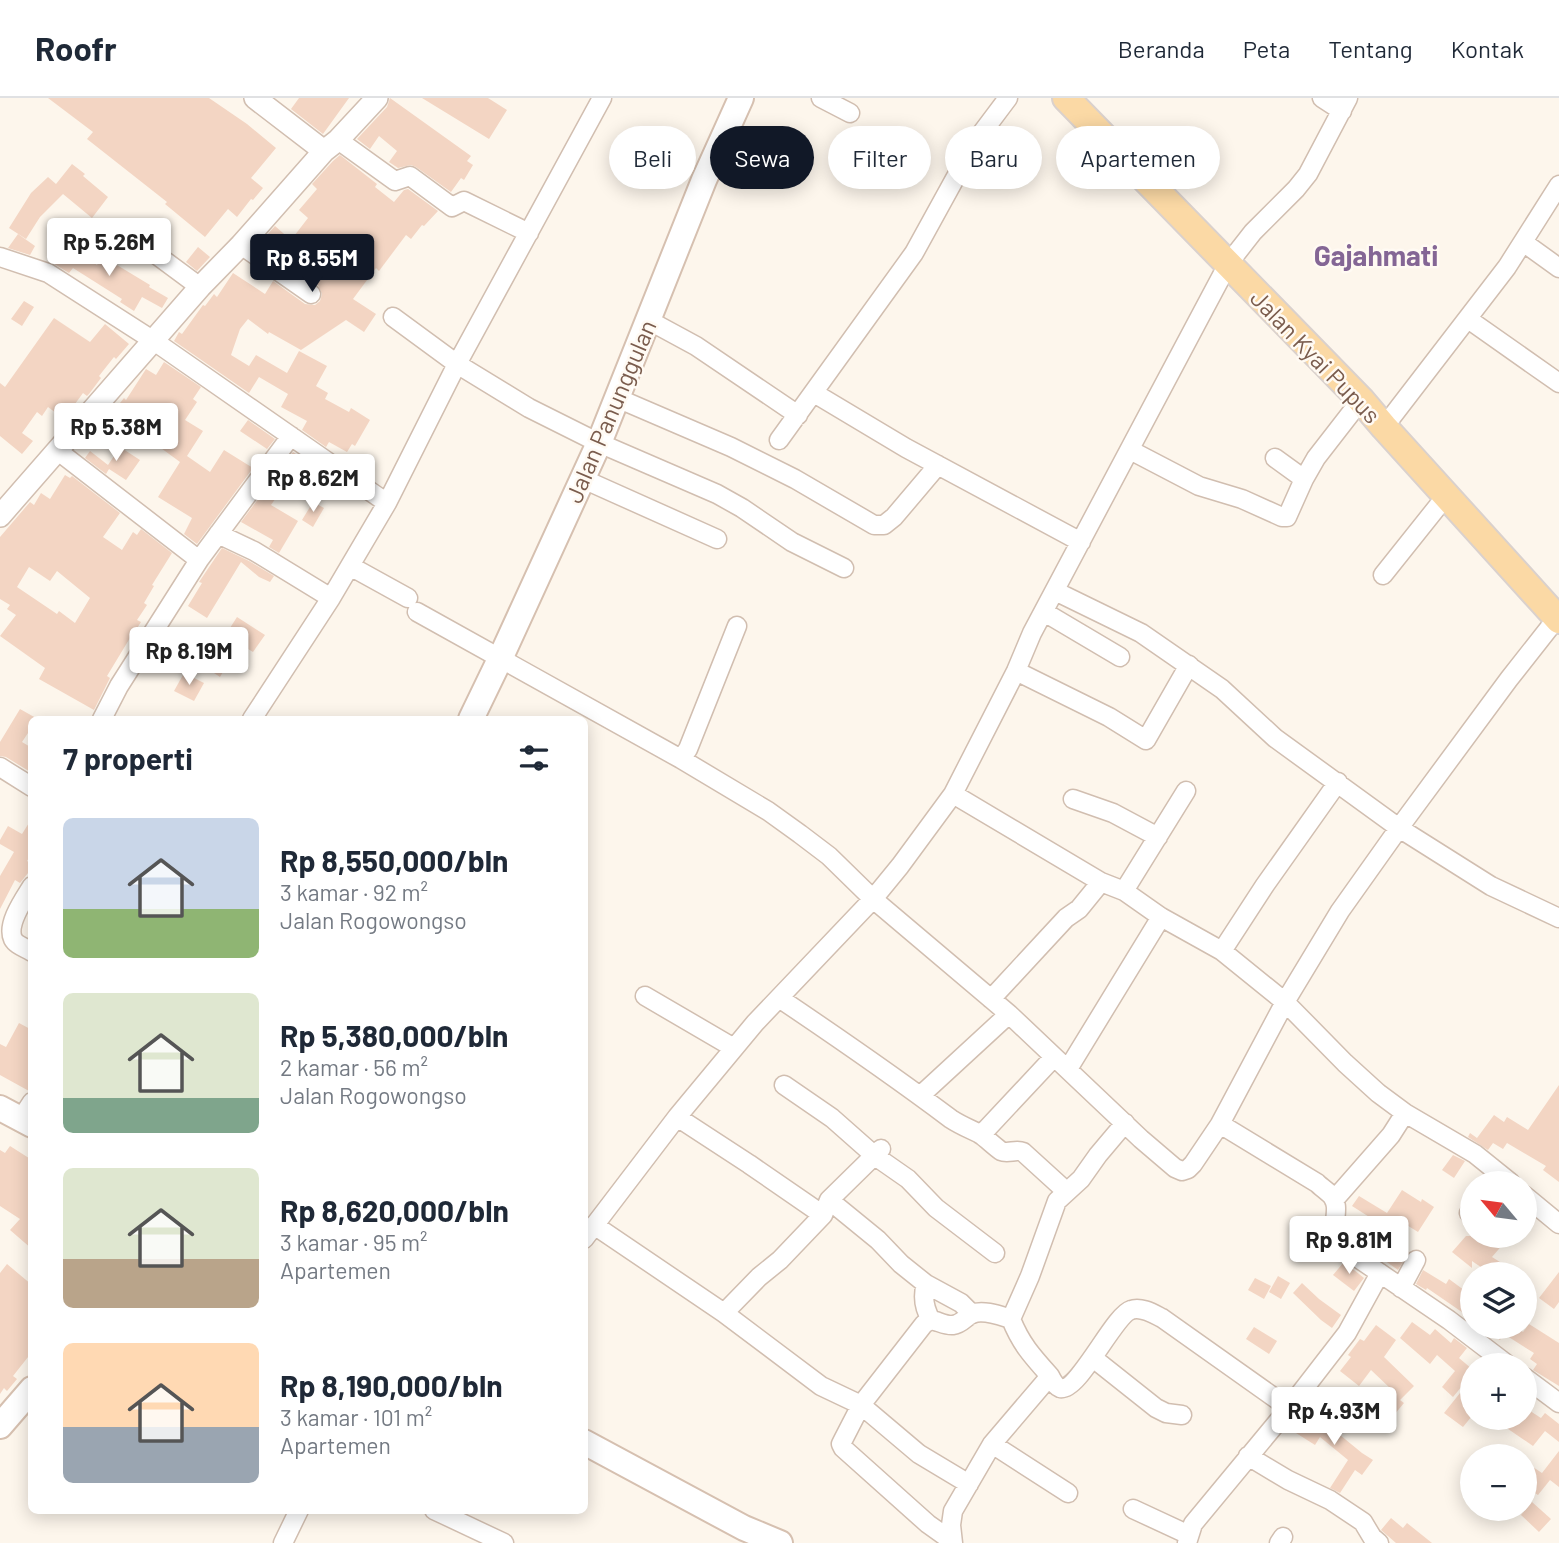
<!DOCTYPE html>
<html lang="id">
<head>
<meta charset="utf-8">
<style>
	body { margin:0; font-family:Barlow,sans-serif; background:#f6f6f7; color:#1f2937; height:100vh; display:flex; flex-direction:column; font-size:26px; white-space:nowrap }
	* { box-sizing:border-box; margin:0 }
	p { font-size:23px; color:#747a83 }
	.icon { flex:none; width:38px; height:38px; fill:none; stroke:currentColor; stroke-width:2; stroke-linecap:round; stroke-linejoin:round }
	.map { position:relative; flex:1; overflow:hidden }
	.side { position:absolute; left:28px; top:618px; width:560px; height:798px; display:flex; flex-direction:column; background:#fff; border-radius:10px; box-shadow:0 4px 18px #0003 }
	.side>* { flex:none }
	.banner { position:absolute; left:609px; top:28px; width:665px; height:63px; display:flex; gap:14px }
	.needle { width:46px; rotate:299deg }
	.fabs { position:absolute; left:1460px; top:1073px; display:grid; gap:14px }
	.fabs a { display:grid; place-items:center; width:77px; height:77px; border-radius:50%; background:#fff; box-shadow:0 4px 18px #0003; font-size:35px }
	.price { position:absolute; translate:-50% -60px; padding:0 16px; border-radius:7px; background:#fff; color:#222; font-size:23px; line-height:46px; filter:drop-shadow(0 2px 4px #0008) }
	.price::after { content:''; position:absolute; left:50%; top:42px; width:21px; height:16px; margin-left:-10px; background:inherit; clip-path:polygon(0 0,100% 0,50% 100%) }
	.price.selected { background:#111827; color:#fff }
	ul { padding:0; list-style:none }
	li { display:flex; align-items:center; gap:21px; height:175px; padding:0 35px }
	li span { display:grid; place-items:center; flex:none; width:196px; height:140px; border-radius:10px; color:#555 }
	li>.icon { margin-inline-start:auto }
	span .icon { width:84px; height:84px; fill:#fffc; stroke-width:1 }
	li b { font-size:30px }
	h2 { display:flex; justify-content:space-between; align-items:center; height:84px; padding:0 35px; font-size:30px }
	.chip { padding:0 24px; border-radius:32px; background:#fff; box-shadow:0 4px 18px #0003; font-size:24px; line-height:63px }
	.chip.selected { background:#111827; color:#fff }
	header { display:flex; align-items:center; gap:42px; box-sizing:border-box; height:98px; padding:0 35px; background:#fff; border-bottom:2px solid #e0e1e3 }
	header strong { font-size:33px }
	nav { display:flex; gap:38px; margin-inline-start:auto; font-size:24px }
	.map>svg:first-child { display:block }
</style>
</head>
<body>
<header>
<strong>Roofr</strong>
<nav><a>Beranda</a><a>Peta</a><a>Tentang</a><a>Kontak</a></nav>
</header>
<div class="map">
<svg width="1559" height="1445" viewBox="0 0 1559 1445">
	<rect width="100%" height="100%" fill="#fdf6ec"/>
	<path fill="#f3d5c3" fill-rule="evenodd" d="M48,0H209L247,26L276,50L251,80L263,90L253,102L251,101L237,119L228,111L205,139L165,106L167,104L87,41L93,34Z
		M299,0H349L323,36L291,11Z
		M390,0L471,58L467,63L473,67L464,82L461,80L451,94L416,69L411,67L398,70L389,64L397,53L379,38L370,51L357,41L387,9Z
		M422,0H488L507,12L489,41Z
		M340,57L377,86L375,89L394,104L404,92L408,91L438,113L424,128L422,127L411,141L406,137L379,173L376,170L353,201L376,216L364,234L346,222L301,252L269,234L268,236L248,221L240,231L231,257L249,268L256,257L287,275L299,253L327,268L316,288L328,295L325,301L349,314L351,310L370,322L355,348L352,346L347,354L329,344L326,349L302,332L307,323L281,309L288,296L259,279L249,295L174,243L179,234L182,236L203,207L205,208L214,196L217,199L233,175L265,196L273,183L305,206L315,207L320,203L322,196L318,187L259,146L275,128L291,142L308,120L299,112L317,91L312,86L333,63Z
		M72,66L85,76L83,78L108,99L92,120L63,96L40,119L26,141L9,130L31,95L48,79L56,86Z
		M18,136L35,148L30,157L8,150Z
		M65,144L97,167L102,158L150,187L149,189L168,200L162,210L142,199L134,213L120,204L122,201L73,170L69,175L51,164Z
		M198,149L210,159L197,173L186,164Z
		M24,203L34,209L22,228L11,221Z
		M54,220L90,244L105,226L129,246L116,261L114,259L99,278L101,280L89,296L87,298L83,295L64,321L48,309L42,318L37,314L22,335L33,343L22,356L0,338V285L5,289Z
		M164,264L201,289L193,301L197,304L185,322L203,333L187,358L210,374L224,352L253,370L197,446L184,436L192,420L158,399L180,364L139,334L131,345L104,325L124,300L126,302L146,271L156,277Z
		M248,322L275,341L267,351L240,333Z
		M120,349L140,362L126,382L109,371L106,376L85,360L90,353L108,367Z
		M293,354L318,371L316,377L309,385L291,375L278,393L280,394L271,407L298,423L279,455L269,449L273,442L241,424Z
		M65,377L70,380L72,378L120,415L103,439L122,452L133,434L137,437L141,431L172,455L152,487L154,488L144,505L147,507L137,522L141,524L134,535H133L107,578L110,580L94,612L39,581L45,570L0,538L16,517L7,511L10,507L0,501V439L30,404L34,407L41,395L50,401ZM29,469L50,483L57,473L90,500L75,525L59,513L57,516L17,489Z
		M313,404L324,410L313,429L302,422Z
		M222,450L249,463L274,478L270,484L259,479L241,464L207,520L188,508L202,485L199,484Z
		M237,519L265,537L253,554L248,551L235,572L227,567L220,579L205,569Z
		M184,575L204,585L194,603L174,593Z
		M20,611L36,620L32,621V629L22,644L32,650V675L6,659L0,658V644Z
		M32,720V755L27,763L32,766V770L20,785L15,782L0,811V778L14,754L0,746V742L8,728L22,736Z
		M19,925L32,932V993H29L0,977V946L6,949Z
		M1559,987V1084L1543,1072L1546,1068L1507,1045L1503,1051L1493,1045L1488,1052L1468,1039L1470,1035L1477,1040L1494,1017L1504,1024L1507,1019L1528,1032Z
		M10,1048L32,1062V1151L10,1132L20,1121L0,1108V1052L5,1055Z
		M1453,1057L1465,1063L1454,1080L1442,1072Z
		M1402,1092L1421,1104L1422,1101L1434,1109L1418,1134L1397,1121L1379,1151L1363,1141L1374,1122L1352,1108L1359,1098L1387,1115Z
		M1466,1138H1510L1492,1159L1519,1176H1491L1472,1163V1170L1452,1154Z
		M1394,1149L1404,1156L1406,1152L1409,1154L1398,1172L1384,1162Z
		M1344,1164L1364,1180L1354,1193L1333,1177Z
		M7,1166L32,1187V1254L13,1278L17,1281L7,1293L4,1290L0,1296V1175Z
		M1423,1172L1446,1186L1449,1181L1472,1198V1221L1427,1190L1426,1192L1416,1186Z
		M1559,1174V1204L1554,1211L1539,1200Z
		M1278,1178L1290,1185L1281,1201L1269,1194Z
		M1255,1180L1271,1188L1264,1201L1248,1192Z
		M1302,1185L1319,1201L1341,1217L1332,1230L1321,1222L1293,1195Z
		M1412,1224L1430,1237L1435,1231L1451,1245L1454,1240L1467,1250L1459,1260L1472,1271V1276L1453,1299L1442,1289L1455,1273L1437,1257L1430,1266L1400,1240Z
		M1529,1226L1559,1245V1288L1533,1272L1537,1266L1530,1261L1534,1255L1504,1236L1500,1242L1481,1228H1515L1523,1234Z
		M1376,1227L1396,1242L1384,1259L1414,1288L1400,1302L1404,1305L1394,1317L1379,1305L1391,1291L1371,1272L1359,1288L1340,1273L1351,1259L1348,1257L1360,1241L1364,1243Z
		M1254,1229L1277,1243L1269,1256L1246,1241Z
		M1460,1295L1472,1304V1318L1463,1329L1444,1315Z
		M1524,1309L1541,1320L1545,1315L1559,1326V1344L1545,1333L1533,1348L1492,1320H1524Z
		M1309,1310L1332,1325L1329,1328L1362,1355L1373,1362L1362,1377L1355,1372L1340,1395L1330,1390L1348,1362L1320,1339L1315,1347L1296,1335L1304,1322L1302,1320Z
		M1559,1353V1389L1550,1382L1538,1397L1524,1388V1363L1542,1375Z
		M1532,1404L1551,1421L1539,1434L1521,1417Z
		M1391,1420L1403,1430L1407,1425L1432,1445H1396L1381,1432Z"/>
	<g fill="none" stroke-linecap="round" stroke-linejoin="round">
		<defs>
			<path id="minor" d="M821,0L850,15
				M1322,0L1342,13
				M338,42L395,83L410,78L452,109L464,103L529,135
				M123,132L200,189
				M1523,144L1559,170
				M241,147L311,196
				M0,159L48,175L154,243L387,405
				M393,219L457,266L529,310L599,345L717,396L742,410L792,444L844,470
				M1468,221L1559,285
				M648,222L696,248L798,317
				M814,295L906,350L1081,444
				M617,300L731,349L795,381L874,427H884L894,419L938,367
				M1384,329L1507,169L1559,87
				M779,342L914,155L958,75L981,36L1008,0
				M1130,352L1199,388L1242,401L1282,419H1287L1304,381
				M58,353L199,462
				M1275,360L1304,381L1316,360L1361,302
				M583,381L717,441
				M218,436L254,453L331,500
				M350,468L408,500
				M1383,477L1446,398
				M1055,493L1141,535L1222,591L1275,640L1399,730L1491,788L1559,820
				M417,514L681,661L768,713L800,736L829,758L873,801L1009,916L1141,1041L1175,1070L1182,1073L1188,1071L1193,1066L1220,1026L1285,904L1340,813L1399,730L1509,581L1557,520
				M1044,514L1120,559
				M1016,573L1109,619L1146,642L1189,567
				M102,621L119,588L199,462L291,338
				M252,621L331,500L387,405L457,266L602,0
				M681,661L688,651L737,528
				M0,669L32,689
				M953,696L1101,784L1124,793L1161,819L1222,853L1285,904L1345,965L1378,995L1405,1015L1475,1056L1511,1085
				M1073,701L1113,715L1158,739
				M32,788C24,801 6,826 13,841C16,847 26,850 32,854
				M1124,793L1186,693
				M1222,853L1265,787L1338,684
				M645,898L734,950
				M779,900C837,939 895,979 951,1021C960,1027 970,1031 980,1036C987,1041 994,1048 1001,1053C1008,1056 1016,1051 1023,1054L1067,1094
				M991,901L1066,820L1079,811L1101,784
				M1068,971L1161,819
				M784,987L832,1020L875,1058L908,1081L936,1110L995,1155
				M921,997L1009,916
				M677,1019L749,1066L823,1117
				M21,1021L32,1004
				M1220,1026L1317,1085C1321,1089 1327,1093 1331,1097C1340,1107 1334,1119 1335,1131C1336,1139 1341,1146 1346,1152L1449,1222L1508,1267
				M981,1037L1054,959
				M1524,1097L1559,1126
				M829,1102L878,1142L901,1166L926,1186L961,1205L972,1216
				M1334,1102L1391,1037L1405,1015
				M1469,1115L1472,1111
				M594,1127L724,1215L821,1288L861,1307L924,1226L931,1222C938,1223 946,1228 953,1227C962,1226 965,1219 972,1216C983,1211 1001,1218 1011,1221
				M584,1141L677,1019L755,925L873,801L900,768L953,696L1016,573L1032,535L1228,166L1253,134L1296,91L1308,76L1348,0
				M926,1186C922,1199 924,1210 931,1222
				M1401,1190L1416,1162
				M724,1215L759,1179L780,1162L823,1117L829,1102L881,1051
				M1093,1260L1156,1310L1166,1315L1182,1317
				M1050,1278C1032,1258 1021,1246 1011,1221L1030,1178L1057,1103L1081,1081L1098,1057L1125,1025
				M1524,1279L1559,1305
				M992,1346L1068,1395
				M1248,1358L1288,1382L1330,1402L1363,1424L1372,1439L1379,1445
				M1133,1411L1189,1437
				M434,1412L504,1445
				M952,1443L928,1426L843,1350L841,1346L843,1342L861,1307L919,1356L969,1386
				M283,1445L299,1412
				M953,1445L951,1427L953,1413L992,1346L1050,1278C1052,1282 1055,1288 1060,1290C1078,1295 1114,1217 1131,1212C1141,1208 1154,1216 1162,1220L1289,1310
				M1187,1445L1193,1426L1289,1310L1347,1235L1380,1175
				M1279,1445L1283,1439"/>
			<path id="tertiary" d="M255,0L324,53
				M0,418L200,189L241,147L324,53L338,42L377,0"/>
			<path id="secondary" d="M471,621L500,561L599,345L704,82L741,0
				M0,1010L32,1027
				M0,1328L32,1291
				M584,1344L744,1430L780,1445"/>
			<path id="primary" d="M1066,0L1361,302L1384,329L1559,522"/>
		</defs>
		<use href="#minor" stroke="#d1beb0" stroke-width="21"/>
		<use href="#tertiary" stroke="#d1beb0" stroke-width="24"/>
		<use href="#secondary" stroke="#d6c0b0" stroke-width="28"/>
		<use href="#primary" stroke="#dad1cd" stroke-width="30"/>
		<use href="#minor" stroke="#fff" stroke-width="18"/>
		<use href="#tertiary" stroke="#fff" stroke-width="21"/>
		<use href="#secondary" stroke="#fff" stroke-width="24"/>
		<use href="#primary" stroke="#fbd9a5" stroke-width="26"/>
	</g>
	<g text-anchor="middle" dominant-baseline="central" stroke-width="5" stroke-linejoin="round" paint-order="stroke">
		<g font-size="24" fill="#7a5c4d" stroke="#fffaf3">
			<text transform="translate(1316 258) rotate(46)">Jalan Kyai Pupus</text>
			<text transform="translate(610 313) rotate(-67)">Jalan Panunggulan</text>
		</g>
		<g font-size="28" font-weight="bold" fill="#846695" stroke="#fffaf3">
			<text x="1376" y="157">Gajahmati</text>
		</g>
	</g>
</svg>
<div class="fabs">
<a><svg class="needle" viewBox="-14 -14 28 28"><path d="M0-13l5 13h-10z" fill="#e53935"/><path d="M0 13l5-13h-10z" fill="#747a83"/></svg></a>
<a><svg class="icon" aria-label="layers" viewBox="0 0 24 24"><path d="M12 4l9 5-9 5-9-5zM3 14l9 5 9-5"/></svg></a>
<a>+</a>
<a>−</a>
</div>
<b class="price" style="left:109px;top:180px">Rp 5.26M</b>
<b class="price selected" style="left:312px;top:196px">Rp 8.55M</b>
<b class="price" style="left:116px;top:365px">Rp 5.38M</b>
<b class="price" style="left:313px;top:416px">Rp 8.62M</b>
<b class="price" style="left:189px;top:589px">Rp 8.19M</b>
<b class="price" style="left:1349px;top:1178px">Rp 9.81M</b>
<b class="price" style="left:1334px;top:1349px">Rp 4.93M</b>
<div class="banner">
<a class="chip">Beli</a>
<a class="chip selected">Sewa</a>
<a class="chip">Filter</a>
<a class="chip">Baru</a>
<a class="chip">Apartemen</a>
</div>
<section class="side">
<h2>7 properti<svg class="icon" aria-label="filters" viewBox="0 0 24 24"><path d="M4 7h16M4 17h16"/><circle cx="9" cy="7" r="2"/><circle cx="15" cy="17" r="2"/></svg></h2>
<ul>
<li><span style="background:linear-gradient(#c9d6e8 65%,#8fb573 0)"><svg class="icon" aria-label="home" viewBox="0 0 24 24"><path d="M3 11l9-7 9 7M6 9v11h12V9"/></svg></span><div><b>Rp 8,550,000/bln</b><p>3 kamar · 92 m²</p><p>Jalan Rogowongso</p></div></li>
<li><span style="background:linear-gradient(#dfe7d0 75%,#7fa58c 0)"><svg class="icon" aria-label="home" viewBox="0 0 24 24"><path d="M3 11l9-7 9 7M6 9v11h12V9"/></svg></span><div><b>Rp 5,380,000/bln</b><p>2 kamar · 56 m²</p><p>Jalan Rogowongso</p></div></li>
<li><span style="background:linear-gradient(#dfe7d0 65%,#b9a48a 0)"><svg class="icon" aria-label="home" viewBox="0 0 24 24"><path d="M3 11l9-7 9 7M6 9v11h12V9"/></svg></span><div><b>Rp 8,620,000/bln</b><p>3 kamar · 95 m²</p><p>Apartemen</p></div></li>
<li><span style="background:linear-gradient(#ffd9b3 60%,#9aa5b1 0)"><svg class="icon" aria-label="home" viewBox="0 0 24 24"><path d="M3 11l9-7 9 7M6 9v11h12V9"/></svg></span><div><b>Rp 8,190,000/bln</b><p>3 kamar · 101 m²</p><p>Apartemen</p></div></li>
</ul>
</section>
</div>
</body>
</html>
